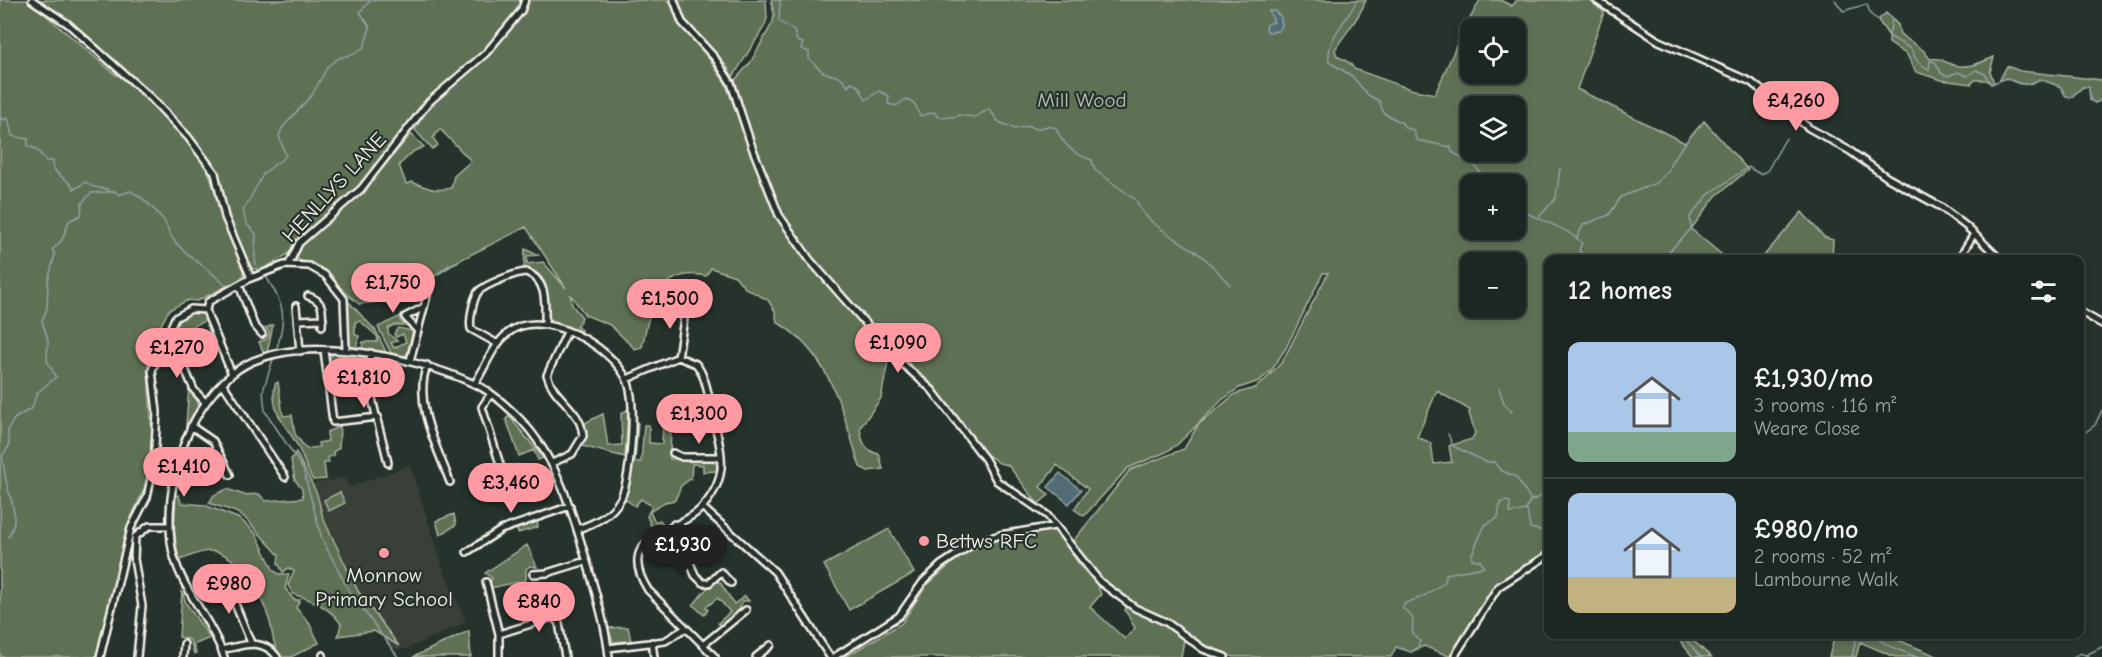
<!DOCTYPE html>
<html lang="en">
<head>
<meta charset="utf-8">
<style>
	body { margin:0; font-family:"Comic Neue",sans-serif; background:#252e2a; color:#f1f3f6; height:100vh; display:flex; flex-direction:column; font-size:22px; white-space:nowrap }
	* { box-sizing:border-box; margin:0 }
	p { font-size:20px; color:#a0a5a5 }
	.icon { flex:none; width:33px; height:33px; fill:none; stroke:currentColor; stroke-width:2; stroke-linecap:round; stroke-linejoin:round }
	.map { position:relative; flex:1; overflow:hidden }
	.side { position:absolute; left:1544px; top:255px; width:540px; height:384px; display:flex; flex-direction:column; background:#1c2622; border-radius:12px; box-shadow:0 3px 9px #0003,0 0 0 2px #3a4340 }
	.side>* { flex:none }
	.buttons { position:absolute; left:1460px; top:18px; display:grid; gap:12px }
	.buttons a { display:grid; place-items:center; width:66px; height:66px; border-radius:12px; background:#1c2622; box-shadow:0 3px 9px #0003,0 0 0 2px #3a4340; font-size:30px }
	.price { position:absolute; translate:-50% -51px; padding:0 14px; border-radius:21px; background:#ff9aa2; color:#111; font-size:20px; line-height:39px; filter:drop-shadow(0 2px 3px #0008) }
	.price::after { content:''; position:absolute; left:50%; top:36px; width:18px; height:14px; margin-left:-9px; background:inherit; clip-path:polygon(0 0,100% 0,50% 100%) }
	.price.selected { background:#222; color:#fff }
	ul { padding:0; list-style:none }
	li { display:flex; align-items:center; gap:18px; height:150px; padding:0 24px }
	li+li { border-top:2px solid #3a4340 }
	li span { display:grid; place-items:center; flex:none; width:168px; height:120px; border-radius:12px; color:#555 }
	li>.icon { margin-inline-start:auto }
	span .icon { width:72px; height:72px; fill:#fffc; stroke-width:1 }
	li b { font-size:26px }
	h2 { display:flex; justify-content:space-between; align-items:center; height:72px; padding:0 24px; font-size:26px }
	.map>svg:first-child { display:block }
</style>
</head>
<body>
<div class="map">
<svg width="2102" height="657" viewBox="0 0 2102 657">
	<rect width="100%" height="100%" fill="#26332d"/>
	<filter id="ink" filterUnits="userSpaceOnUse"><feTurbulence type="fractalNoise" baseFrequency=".0167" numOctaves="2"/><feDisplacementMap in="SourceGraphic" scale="12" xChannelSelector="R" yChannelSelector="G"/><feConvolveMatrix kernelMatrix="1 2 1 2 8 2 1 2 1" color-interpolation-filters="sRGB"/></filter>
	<g filter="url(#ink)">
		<path fill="#384137" d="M410,465L443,568L466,622L406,649H392L348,589L309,484L344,478L350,487Z"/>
		<path fill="#5e7154" stroke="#a9b19e" stroke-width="1.5" fill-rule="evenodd" d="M0,0H28L115,74L125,79L178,129L207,167L228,233L244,268V275L237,281L197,301L188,300L169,310L161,325L145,341L149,343C145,385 156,426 150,467C147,492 133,506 128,527C117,570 110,614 98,657H0Z
			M39,0H522L516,13L481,55L427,101L364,183L297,241L288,254L260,271L249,267L229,224L215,171L195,143L65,20Z
			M527,0H672L682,27L700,46L725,82L774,214L802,257L870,331L888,362L881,398L860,428C862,443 865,451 879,454L883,469L868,471L860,467C842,411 831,354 777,322L775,311L768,300L745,288L735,276L711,268L706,276C656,266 650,311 642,347L635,349L610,325L585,315L570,294L572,305L582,317L577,327L581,330L579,333L549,318C548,296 550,275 524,269L525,249L538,255L527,256V264L543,262L566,288L526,227L448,266L433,277L406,286L376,302L359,304L341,289L330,273L297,259L298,248L351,198L365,193L370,183L411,134L424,147L414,151L399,165L406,184L412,182C429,188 432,192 451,188L454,176L471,161L440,129L433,138L438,145L432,149L415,130L430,103L481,61L523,13Z
			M676,0H766L767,19L764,27L733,77C718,46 685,32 676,0Z
			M771,0H1366C1359,20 1345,32 1335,50L1337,56L1350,63L1354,69L1410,89L1435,94L1461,35L1480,0H1500L1512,6L1517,0H1589L1604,12L1577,89L1685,143L1704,121L1748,170L1716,196L1691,229L1727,259L1548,260V553L1516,570L1492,590L1474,625L1451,657L1424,646L1411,652L1396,647L1391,657H1234L1209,648L1166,620L1138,607L1099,576L1071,544L1130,470L1184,449L1198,425L1235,394L1255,388L1264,381L1282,362L1328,273H1323L1286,348L1271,371L1259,381L1239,388L1222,400L1178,444L1166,452L1128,468L1084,516L1074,509L1088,489L1057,465L1040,487L1049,495L1038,504L1008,465L999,463L981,450L937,392L898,357L878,330L805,249L781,213L768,174L757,152L735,80L750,63L773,22L774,14ZM1470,28H1515V74H1470ZM1470,106H1515V152H1470ZM1470,184H1515V230H1470ZM1470,262H1515V308H1470ZM1437,391L1470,410L1469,413L1475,433L1472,439L1449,446L1452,462L1434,464L1431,443L1417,437Z
			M1886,13L1898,25L1900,34L1923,50L1930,59C1940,57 1944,62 1953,65C1968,69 1980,63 1994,57L1990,72L1994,83L1991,84L1987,80H1975L1971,84L1941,80L1916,72L1907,55L1889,43V36L1878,20Z
			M2007,66L2020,71L2102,80V100L2095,103L2090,100L2089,87H2083L2070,98L2065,95L2061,87L2040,79C2026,87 2021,85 2006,78L1999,81Z
			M1802,212L1824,237L1833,240L1832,259H1761Z
			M346,299L376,331L386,352L362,349L363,342H377L378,337L360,321L355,322V335L359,336L356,348L348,345Z
			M188,311H201L207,320L175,334L176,337L167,341L169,350H161L176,320Z
			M401,316L400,321L406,325H394L388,328V333L397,341L391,343L394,348L406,342L403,334L396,337L394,334L398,328L413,331L407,354L403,357L392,355L378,327Z
			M273,325L267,353L264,354L259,342L267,339L269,332L265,328Z
			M333,354L366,358V367L361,368V381L339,383L338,369L330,366V357Z
			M382,357L387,360L390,372L375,378L373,358Z
			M278,382L283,416L292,415L295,434L306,449L319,447L318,443L328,441L327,432L340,426L339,448L333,452L334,456L328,457L329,463H324L326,479L313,480C306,469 303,456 297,445C285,422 270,414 275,384Z
			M189,387L199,405L186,426V425Z
			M628,409L625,457L582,446L586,436L585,423L603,414L608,446L622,445L621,414Z
			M509,416L543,458L538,460L534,450L519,456L506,419Z
			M635,422L638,423L635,462H641L644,425H649V443L662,444L663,423H671L670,459L712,460L718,466L717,471L703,472V465L692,464L691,478L681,486L675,500L665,502L650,512L655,522L660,520L664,526L653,531L647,516L652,506L641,499L635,506L623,498L629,472Z
			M296,452L317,494L323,518L358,591L399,646L374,631L338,636L341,624C331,608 310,599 293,594L288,585L294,571L288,568L283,572L278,563L279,555L244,517L236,512L209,503L214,495L227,489L244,495L259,494L266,501L303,498L302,489L295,480L291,460Z
			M340,492L345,503L329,511L324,500Z
			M179,495L181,503L204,505L240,519L256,534L274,571L279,574H289L285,588L294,600H300L296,608L308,621L319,643L291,657H280C273,646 273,635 270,622C263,598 239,551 210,551C200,551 189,557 179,560L174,531L176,496Z
			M454,514L456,525L440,535L436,521Z
			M537,520L538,527L518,533L516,527Z
			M889,529L914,573L849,610L824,565Z
			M1055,530L1081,567L1097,585L1101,594L1090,607L1125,639L1135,628L1125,610L1128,603L1179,634L1184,640L1181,657H845L902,623L926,586L976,542L1026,531Z
			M527,545L537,567L530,566L526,569V580L487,589L492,578L485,573Z
			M714,582H720L734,604L745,596L749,601H742L739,612L723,627L718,623L730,612L718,598L706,607L708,610L704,615L693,605C701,597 705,588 714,582Z
			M182,591L186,603L210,638L193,645L196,653L194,654L190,640L179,637Z
			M628,627L631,641L613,642L608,628Z
			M469,631L471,657H413Z
			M1675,635H1687L1711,657H1693Z
			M1835,635H1876L1891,637L1939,657H1895L1860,642L1856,657H1829Z"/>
		<path fill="#516c76" stroke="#92a1a4" stroke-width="1.5" d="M1269,11H1274L1281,17L1282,26L1278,31L1268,32L1266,28L1267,24L1274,22Z
			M1060,473L1081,490L1069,504L1048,487Z"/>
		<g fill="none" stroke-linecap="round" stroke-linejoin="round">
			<path stroke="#92a1a4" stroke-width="1.5" d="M780,0L779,21L794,31L797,41L803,43L801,49L809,52V59L823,72L842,78L848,87L851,82L859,87L866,100L879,91L889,96L888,104L896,106L906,99L915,104L920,116L934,112L938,117H956L958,115L975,117L989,109L999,122L1015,129L1029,126L1036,129L1048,126L1056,128C1063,145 1074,155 1092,160L1095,170L1136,200C1145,226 1184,241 1204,258C1213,266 1222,276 1230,285
				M1357,0C1347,22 1326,37 1329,62L1352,76L1368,95L1379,101L1384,113L1402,123L1405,128L1414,130L1416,140L1451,147L1452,152L1475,166L1485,179L1496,184
				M1835,0L1843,11L1867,4L1870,14L1878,20L1886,13L1892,19L1889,36L1911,49L1917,61L1929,70L1930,61L1935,62L1942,74L1948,76L1958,72L1967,76L1976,70L1985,74L1991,84L2006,78C2020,85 2026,87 2040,79L2061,87L2065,95L2070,98L2083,87H2089L2090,100L2095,103L2102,100
				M0,117L3,120L8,118L12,136L28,139V146L36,149L46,161H53C51,176 68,177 74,189L86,182L93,187L107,189L108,192L115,191L119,195L130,191C141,195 154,209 162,218C167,223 168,233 173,239C184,255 212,270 226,286
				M1515,196L1524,200L1521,210C1541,221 1566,227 1582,243L1579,250L1586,260
				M1539,217L1556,198L1560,168
				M1577,238L1583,225L1609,215L1621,197L1656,183L1668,171L1671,162L1692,134
				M1661,260L1691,229L1690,217L1709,194L1748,167L1760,174L1767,171L1786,138
				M261,272C251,263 256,246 256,234L246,223L243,211L264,173L286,156L279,136L282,128L312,95L328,66L339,58L354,54L364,47L370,27L360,12L371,0
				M265,275C285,306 287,316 276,351
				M359,304L376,302L406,286L433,277L461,260
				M274,356L263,391L265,411L303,469L322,539L348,589L398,657
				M1499,388L1504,403L1512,412
				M1448,434L1453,446L1486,462H1494L1500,470L1516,477L1531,500
				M2079,437L2095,425L2102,410
				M1527,510L1530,528L1548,532
				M8,537C21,518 10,500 6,480C4,472 4,464 2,456L9,446L8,430L14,419L32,408L37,393L56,377L47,361L48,340L42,321L47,308L48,281L55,254L52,250L62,240L69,221L81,215L82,203L91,193L108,192
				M1681,634L1701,657
				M1871,634L1889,646L1917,657
				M2086,655L2102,647
				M1391,657L1396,647L1411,652L1418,647L1420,641L1413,634C1410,621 1419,620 1403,609L1404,604L1426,595L1445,582L1446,574L1484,567L1481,561L1472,559V554L1485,525L1498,518L1500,503L1506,501L1510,502V513L1526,510L1529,502L1547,493L1545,481L1548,478
				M1852,657L1857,634
				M2074,657L2080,653L2090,657"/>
			<defs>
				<path id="minor" d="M32,0L68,24L150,97L188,137L215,173L225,217L251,278
					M674,0L682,22L715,58L731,83L752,147L779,215L810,260L896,358L932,390L985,459L997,481L1047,515L1100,582L1135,608L1166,622L1203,649L1225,657
					M1596,0L1659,41L1751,82L1809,128L1850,151L1888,178L1941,207L1967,227L2001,260
					M1958,260L1974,234
					M289,264L299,243L361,189L429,102L486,53L521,11L525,0
					M239,285L254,325L262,334
					M308,296C324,300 323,312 322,326
					M296,306L300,351
					M2079,311L2102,324
					M298,320L323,319
					M418,331L405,317L424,307
					M172,339L194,390L205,402
					M498,344L471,329C469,320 473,300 478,292C484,285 517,272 526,272C548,280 545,304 545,324
					M324,350L333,422L378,417
					M371,353C364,388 381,429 388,463
					M678,357L686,306
					M410,361L429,288
					M427,365C413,404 437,446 450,482
					M232,374L209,319L206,310L208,302L251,278L284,265L309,266L325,275L344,299L346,350
					M627,379L678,357L696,364C708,379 709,403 714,421C718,438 724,457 720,475C717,489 707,504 696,513C666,535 616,539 648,590L715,657
					M475,383C486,367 492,346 508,333C541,306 612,346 627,380C637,402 631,476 621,498C612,515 594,524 577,529
					M223,384L285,477
					M490,395L482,407L503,474L518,469
					M677,406L709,403
					M191,426L213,441L230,475
					M673,453L682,457H721
					M552,463L572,454L583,436C581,408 554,400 547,375L567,332
					M702,507L775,572L830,657
					M674,524L695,575L703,583H709L721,572L731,583
					M467,552L501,530L570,506
					M533,574L547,573L586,561
					M216,578L231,594L251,643
					M486,582L499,634V657
					M499,634L553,617L559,623L565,657
					M652,642L654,657
					M703,645L746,610
					M608,648L665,641L686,628
					M222,650C242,645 263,637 277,657
					M323,655V657
					M100,657L131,528L147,497L154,465L157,412L152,370L175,318L191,309L206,310
					M137,657L142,606L134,559L135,537L149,526H170
					M183,657L184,644
					M224,657C211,617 176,585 171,542C165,481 185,414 232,374C287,328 414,356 472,383C488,389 507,406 519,418C559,459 573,516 589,569C597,598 606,627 609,657
					M756,657L771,645
					M834,657L899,616L923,582L941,565L976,542L1000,535L1055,526
					M1454,657L1498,587L1548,555"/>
			</defs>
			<use href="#minor" stroke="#f4f1e8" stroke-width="10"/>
			<use href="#minor" stroke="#26332d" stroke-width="5"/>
		</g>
	</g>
	<g fill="#ff9aa2" stroke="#26332d" stroke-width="2">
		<circle cx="924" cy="541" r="6"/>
		<circle cx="384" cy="553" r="6"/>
	</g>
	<g text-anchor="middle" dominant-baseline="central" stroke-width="4.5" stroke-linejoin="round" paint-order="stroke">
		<g font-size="21" fill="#b8bead" stroke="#26332d">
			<text x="1082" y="100">Mill Wood</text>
		</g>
		<g font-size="21" fill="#f4f1e8" stroke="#26332d">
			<text transform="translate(334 187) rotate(-47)">HENLLYS LANE</text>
		</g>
		<g font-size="21" fill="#f4f1e8" stroke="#26332d" text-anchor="start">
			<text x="936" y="541">Bettws RFC</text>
			<text x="384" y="575" text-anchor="middle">Monnow<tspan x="384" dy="24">Primary School</tspan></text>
		</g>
	</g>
</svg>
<div class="buttons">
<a><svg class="icon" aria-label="locate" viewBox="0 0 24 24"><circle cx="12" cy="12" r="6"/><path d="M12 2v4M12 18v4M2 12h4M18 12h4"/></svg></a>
<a><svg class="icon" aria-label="layers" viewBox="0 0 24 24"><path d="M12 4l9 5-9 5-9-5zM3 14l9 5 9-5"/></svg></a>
<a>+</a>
<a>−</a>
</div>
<b class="price" style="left:1796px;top:132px">£4,260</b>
<b class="price" style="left:393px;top:314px">£1,750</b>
<b class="price" style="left:670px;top:330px">£1,500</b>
<b class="price" style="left:898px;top:374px">£1,090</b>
<b class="price" style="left:177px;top:379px">£1,270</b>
<b class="price" style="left:364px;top:409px">£1,810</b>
<b class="price" style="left:699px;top:445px">£1,300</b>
<b class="price" style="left:184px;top:498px">£1,410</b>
<b class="price" style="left:511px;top:514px">£3,460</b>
<b class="price selected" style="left:683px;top:576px">£1,930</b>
<b class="price" style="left:229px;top:615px">£980</b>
<b class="price" style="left:539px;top:633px">£840</b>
<section class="side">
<h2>12 homes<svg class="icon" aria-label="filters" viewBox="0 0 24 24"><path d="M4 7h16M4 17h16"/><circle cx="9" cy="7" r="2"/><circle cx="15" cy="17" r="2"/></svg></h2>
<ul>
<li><span style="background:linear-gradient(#a9c7e8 75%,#7fa58c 0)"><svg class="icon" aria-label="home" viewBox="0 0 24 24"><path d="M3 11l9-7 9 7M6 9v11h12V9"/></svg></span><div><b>£1,930/mo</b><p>3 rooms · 116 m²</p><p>Weare Close</p></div></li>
<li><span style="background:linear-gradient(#a9c7e8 70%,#c2b280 0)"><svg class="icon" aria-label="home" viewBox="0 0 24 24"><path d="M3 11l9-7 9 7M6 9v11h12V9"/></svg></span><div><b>£980/mo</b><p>2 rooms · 52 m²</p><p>Lambourne Walk</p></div></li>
</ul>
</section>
</div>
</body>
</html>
